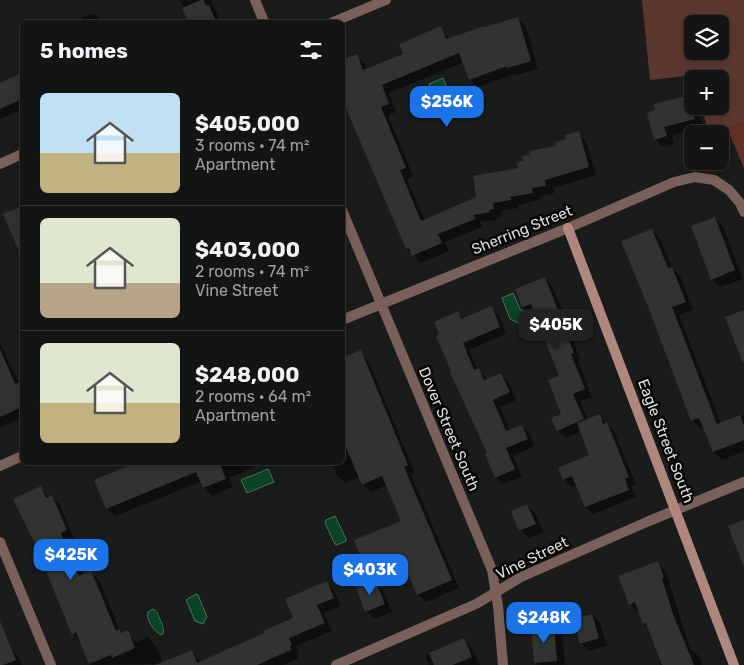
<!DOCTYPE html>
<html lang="en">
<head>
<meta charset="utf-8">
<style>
	body { margin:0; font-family:Rubik,sans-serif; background:#1c1e1d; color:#f1f3f6; height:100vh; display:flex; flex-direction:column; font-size:19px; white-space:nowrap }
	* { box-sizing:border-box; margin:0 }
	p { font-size:16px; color:#9d9fa0 }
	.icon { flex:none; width:28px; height:28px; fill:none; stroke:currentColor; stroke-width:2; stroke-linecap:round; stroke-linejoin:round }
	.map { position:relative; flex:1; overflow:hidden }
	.side { position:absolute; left:20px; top:20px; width:325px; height:445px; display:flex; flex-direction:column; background:#131514; border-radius:8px; box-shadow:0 2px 8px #0003,0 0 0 1px #323434 }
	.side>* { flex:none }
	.buttons { position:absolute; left:684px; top:15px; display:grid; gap:10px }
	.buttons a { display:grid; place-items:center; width:45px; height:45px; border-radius:8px; background:#131514; box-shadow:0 2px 8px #0003,0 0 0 1px #323434; font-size:25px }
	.price { position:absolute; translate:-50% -42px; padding:0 11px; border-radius:10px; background:#1a73e8; color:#fff; font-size:16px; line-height:32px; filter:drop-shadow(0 1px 2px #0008) }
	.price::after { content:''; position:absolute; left:50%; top:30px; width:15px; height:11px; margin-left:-8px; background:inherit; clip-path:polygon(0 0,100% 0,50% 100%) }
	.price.current { background:#222; color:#fff }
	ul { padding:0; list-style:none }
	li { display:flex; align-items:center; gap:15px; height:125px; padding:0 20px }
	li+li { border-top:1px solid #323434 }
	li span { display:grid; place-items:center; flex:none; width:140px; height:100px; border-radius:8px; color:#555 }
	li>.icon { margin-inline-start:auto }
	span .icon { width:60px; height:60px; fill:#fffc; stroke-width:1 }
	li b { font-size:21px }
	h2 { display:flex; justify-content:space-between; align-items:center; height:60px; padding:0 20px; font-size:21px }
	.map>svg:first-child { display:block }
</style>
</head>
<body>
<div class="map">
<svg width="744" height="665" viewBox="0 0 744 665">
	<rect width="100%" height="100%" fill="#191c1a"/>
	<path fill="#5c372f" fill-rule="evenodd" d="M642,0H744V123L727,128H707L702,106H720V79H696L695,75L650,80ZM692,24H720V51H692Z"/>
	<path fill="#633026" d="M744,123V168L727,128Z"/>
	<path fill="#0a4427" stroke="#4a725e" d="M443,78L454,106L440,112L429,84Z
		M513,293L520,309L526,313L520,324L510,319L502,298Z
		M268,469L274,482L247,493L241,480Z
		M335,516L346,539V541L337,545L335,544L325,523L326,520Z
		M196,594L198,595L207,617L203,624L195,621L186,600Z
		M153,609L157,612C159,619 165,627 163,634L161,635C154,631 146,621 148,612Z"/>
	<path fill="#0007" d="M180,0H211L220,22H190Z
		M94,13L102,22H84L82,17Z
		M518,19L526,27L538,69L516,75L515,74L478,87L470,79L464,62L389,93L396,112L388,115L413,176L407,179L425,221L477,197L519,169L524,162L558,147L578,133L586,141L596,175L553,188L554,193L540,196V200L518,205V208L501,211L502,217H497V220L480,222L482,227L445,242L449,251L421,263L407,249L356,55L364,63L367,70L405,54L440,28L450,39Z
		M22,74V110L0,119V84Z
		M689,96L692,100V106H697L703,127L672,135L674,145L663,147L655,139L648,114Z
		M22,208V240L21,241L5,215Z
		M715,218L723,227L743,279L720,287L712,279Z
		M652,230L660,239L672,268L680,276L693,310L679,315L721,424L744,415V451L722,460L714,452L704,427L700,428L692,420Z
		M545,278L552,286L565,316L580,360L578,361L592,397L580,401L588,420L599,416L614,431L636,485L631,487L636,497L593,514L586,506L577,485L571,487L564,480L559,469L591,456L581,431L566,438L558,430L563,414L560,377L535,312L531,314L523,306Z
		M492,308L499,315L506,334L469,350L478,370H479L488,380L501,374L508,381L516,400L500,407L510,431L522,426L529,433L535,446L513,456L522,477L503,484L496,477L489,454L465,399L457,313L464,319Z
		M0,343L19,384L22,382V418L0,427Z
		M360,352L368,360L415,473L411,475L459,588L426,602L418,594L406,567L376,580L368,572L402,522L387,485L371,492L363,484L360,477L345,483L337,475L332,462H342V447L347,445Z
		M139,462H261V464L229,478L233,487L212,496L204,488L202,481L115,516L107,508Z
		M41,488L50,498L52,497L60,505L74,539L69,541L83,575L91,572L99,580L121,633L127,632L136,642L148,637L156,646L163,664L91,665L82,643L73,634Z
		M527,505L535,513L543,532L529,538L520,530Z
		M658,564L666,572L690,649L700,657L702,665H661L660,662L662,661L650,629L644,624L640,612H638L630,604Z
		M375,582L383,590L392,612L375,619L366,611Z
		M327,583L334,591L341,606L324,613L332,631L296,646L299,654L297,655L299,658L283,665H175L191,651L201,662L265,634L294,619Z
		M592,615L600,623L607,646L589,651L581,643Z
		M553,626L562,634L565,665H538L535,663Z
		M464,640L473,650L480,665H429L425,656Z
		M0,642L11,649L19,657L22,665H0Z"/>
	<path fill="#313331" d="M201,0H204L206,6L209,5L216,22H188L182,8Z
		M518,17L531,61L507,68V66L469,80L459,53L382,85L389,104L381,107L406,168L400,170L421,221L476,197L473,176L518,168L517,162L523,161L522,156L530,155L529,151L556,146L555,142L566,139L565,135L579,131L589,167L545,180L546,186L532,188L533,193L510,197L511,200L493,203L494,209L489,210L490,212L474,215L475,219L438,234L442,243L412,256L409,248L406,249L342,99V60L357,54L363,70L403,54L399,44L441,26L446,39L485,26V27Z
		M22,73V99L0,109V83Z
		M689,95L695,119L664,127L667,136L654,140L647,113L655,110L654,104Z
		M22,206V258L3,214Z
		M715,217L735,270L711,280L691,226Z
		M652,229L668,268L672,267L686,302L672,307L717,424L740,415L744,426V440L713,452L699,418L691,421L647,304L621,241Z
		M545,277L557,308L574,353L571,354L585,389L573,394L584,419L557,431L551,418L561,414L548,380L559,376L531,304L522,307L515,289Z
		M492,306L500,327L463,343L474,370L479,368L484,380L501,373L510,392L493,400L506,431L522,425L528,439L506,448L515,469L495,478L485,454L487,453L450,372L451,371L436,336L439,334L434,322L458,311L461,319Z
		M744,310V362L743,363L725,317Z
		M0,349L15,384L22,381V407L0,417Z
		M361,350L408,465L404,467L452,580L417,595L401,558L367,573L354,540L401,521L382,476L362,485L342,438V358Z
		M600,414L603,424L607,422L629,477L625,479L629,490L585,507L572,476L563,480L558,468L589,455L577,423Z
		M137,462H219L226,479L203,488L196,472L106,509L94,480Z
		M41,486L46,498L52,495L67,530L61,533L79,576L91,570L116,631L119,629L121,633L128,630L135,648L112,658L111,655L89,664L76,632L72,635L35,544L13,499Z
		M527,504L536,524L519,531L511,511Z
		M744,520V565H743L728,526Z
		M656,562H658L664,577L662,578L673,614L694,665H662L646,623L643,624L635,602L629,605L618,576Z
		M375,580L385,604L365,612L356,588Z
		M327,581L334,598L317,605L325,623L289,638L292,645L290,646L291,650L257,665H155L192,650L197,663L264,633L263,631L293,618L285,599Z
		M592,614L599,638L580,644L573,619Z
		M0,621L16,660L3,665H0Z
		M554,625L557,661L534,663L531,627Z
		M464,638L472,657L453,665H434L429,653Z"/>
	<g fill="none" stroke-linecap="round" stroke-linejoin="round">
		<path stroke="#7a605a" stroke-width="10" d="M255,0L264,22
			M333,22L386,0
			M0,164L22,154
			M342,210L492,570L498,606L503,665
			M342,320L568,228L674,182L695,177L714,180L729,190L740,203L744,212
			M0,466L22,456
			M0,542L51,665
			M336,665L476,604L521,577L649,521L744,482"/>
		<path stroke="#b0877e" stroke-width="10" d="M568,228L734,665"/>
	</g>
	<g text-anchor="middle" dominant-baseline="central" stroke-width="5" stroke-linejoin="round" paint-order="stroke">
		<g font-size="15" fill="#dedfde" stroke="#050606">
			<text transform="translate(522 230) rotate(-22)">Sherring Street</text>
			<text transform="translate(449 429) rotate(67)">Dover Street South</text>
			<text transform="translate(666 441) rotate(69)">Eagle Street South</text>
			<text transform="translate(532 558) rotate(-26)">Vine Street</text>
		</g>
	</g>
</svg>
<div class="buttons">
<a><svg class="icon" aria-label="layers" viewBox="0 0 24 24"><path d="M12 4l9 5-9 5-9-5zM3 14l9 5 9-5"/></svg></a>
<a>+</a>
<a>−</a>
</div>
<b class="price" style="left:447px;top:128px">$256K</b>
<b class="price current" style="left:556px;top:351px">$405K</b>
<b class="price" style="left:71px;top:581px">$425K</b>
<b class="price" style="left:370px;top:596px">$403K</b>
<b class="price" style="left:544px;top:644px">$248K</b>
<section class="side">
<h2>5 homes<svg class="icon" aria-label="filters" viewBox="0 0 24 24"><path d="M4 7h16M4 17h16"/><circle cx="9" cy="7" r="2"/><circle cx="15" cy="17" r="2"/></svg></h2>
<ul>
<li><span style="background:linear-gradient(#bfe0f5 60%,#c2b280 0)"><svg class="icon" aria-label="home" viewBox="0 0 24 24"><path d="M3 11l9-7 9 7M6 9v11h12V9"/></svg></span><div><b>$405,000</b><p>3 rooms · 74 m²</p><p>Apartment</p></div></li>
<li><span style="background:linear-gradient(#dfe7d0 65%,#b9a48a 0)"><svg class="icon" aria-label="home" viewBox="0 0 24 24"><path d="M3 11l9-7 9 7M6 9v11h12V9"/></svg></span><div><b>$403,000</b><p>2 rooms · 74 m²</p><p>Vine Street</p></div></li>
<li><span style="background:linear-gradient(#dfe7d0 60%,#c2b280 0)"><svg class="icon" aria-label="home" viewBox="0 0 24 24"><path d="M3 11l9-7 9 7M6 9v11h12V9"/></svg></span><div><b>$248,000</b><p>2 rooms · 64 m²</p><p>Apartment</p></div></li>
</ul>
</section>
</div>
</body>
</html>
